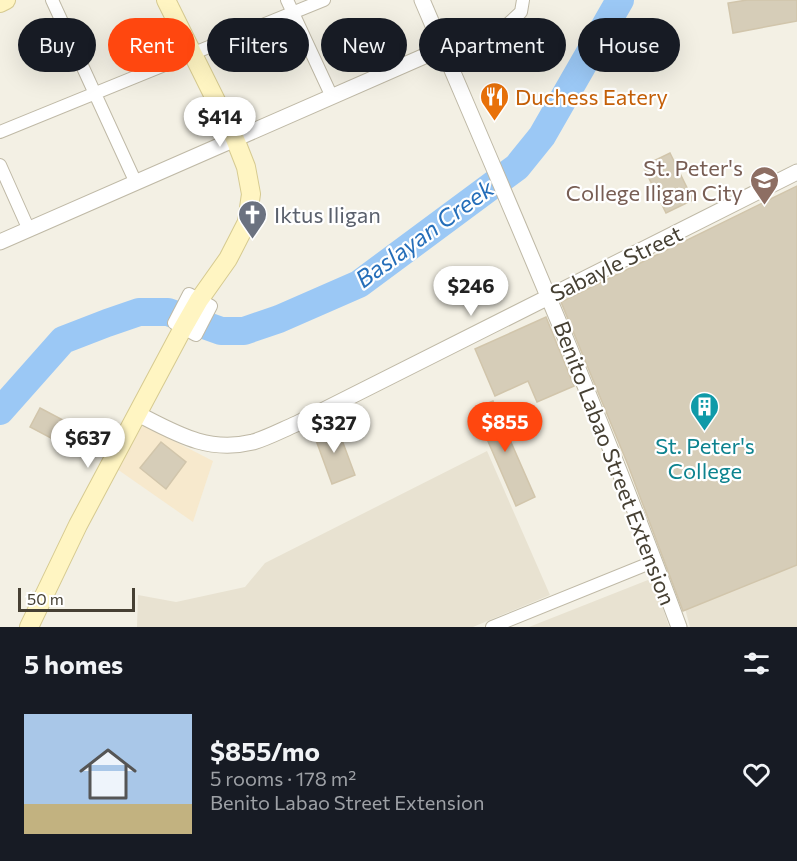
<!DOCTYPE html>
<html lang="en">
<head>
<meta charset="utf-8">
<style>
	body { margin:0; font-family:Commissioner,sans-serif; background:#242831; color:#f1f3f6; height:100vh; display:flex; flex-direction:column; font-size:22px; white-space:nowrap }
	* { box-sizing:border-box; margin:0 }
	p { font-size:20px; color:#9ea1a6 }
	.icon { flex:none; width:33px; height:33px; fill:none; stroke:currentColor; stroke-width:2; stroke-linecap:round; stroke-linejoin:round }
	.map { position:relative; height:627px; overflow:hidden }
	.side { display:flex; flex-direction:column; background:#171b24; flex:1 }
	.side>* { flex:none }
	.guide { position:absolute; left:18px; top:18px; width:762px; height:54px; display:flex; gap:12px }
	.scale { position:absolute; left:18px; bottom:15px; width:117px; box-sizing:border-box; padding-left:6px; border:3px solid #464033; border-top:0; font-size:16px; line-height:21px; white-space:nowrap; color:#464033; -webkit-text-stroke:4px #fff; paint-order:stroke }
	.price { position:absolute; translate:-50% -51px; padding:0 14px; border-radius:21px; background:#fff; color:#222; font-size:20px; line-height:39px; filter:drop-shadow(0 2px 3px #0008) }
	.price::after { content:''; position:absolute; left:50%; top:36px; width:18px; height:14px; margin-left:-9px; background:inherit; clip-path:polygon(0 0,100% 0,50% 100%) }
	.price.current { background:#ff470f; color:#fff }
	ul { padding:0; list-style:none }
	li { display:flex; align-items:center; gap:18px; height:150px; padding:0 24px }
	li+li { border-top:2px solid #363941 }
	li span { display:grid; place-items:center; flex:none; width:168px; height:120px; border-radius:0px; color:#555 }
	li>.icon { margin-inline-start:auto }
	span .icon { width:72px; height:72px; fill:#fffc; stroke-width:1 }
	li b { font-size:26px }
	h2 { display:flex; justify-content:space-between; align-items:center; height:72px; padding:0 24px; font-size:26px }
	.pill { padding:0 21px; border-radius:27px; background:#171b24; box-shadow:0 6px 24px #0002; font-size:21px; line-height:54px }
	.pill.current { background:#ff470f; color:#fff }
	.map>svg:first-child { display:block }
</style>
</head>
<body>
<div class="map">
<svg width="797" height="627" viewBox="0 0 797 627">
	<rect width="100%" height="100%" fill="#f3f0e4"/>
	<path fill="#e8e2d1" d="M487,451L550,595L473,627H137L138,595L176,602L245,587L265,563Z
		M797,558V627H690L684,605Z
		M653,578L669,627H529Z"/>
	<path fill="#f7e9cd" d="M143,425L213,461L193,522L117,469Z"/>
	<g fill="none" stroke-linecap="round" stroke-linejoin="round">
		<path stroke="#9bc8f5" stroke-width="28" d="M0,411L63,340L107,323L139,312H168L221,331H244L279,319L359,284L517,167L542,136L620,0"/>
	</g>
	<path fill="#d6cdb8" stroke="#d1c5ab" stroke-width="1.5" d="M747,0H797V21L733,33L728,3Z
		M670,153L693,200L666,213L643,166Z
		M797,186V565L683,611L628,465L561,302Z
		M546,317L574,386L537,402L528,381L495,396L475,349Z
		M493,401L535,497L516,506L474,409Z
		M40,408L97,438L87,457L30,427Z
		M336,424L355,475L332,484L313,432Z
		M161,442L186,462L166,489L140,468Z"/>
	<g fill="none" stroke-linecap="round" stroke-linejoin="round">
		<defs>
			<path id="minor" d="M52,0L136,183
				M287,0L332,97
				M443,48L508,24L521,12L523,0
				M0,132L324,0
				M0,165L29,230
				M189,294L211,306L196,335L174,323Z
				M492,627L655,561"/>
			<path id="tertiary" d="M422,0C511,208 601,415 679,627
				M0,242L443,48
				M138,414C177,434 208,453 253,442C267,438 282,430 296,424L797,172"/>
			<path id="secondary" d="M0,3L6,0
				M29,627L78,525L183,328L199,300L228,259L247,222L251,194L246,167L235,139L166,0"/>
		</defs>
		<use href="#minor" stroke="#bfb9a6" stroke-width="14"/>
		<use href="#tertiary" stroke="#bfb9a6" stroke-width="17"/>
		<use href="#secondary" stroke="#d6ca90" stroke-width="20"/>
		<use href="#minor" stroke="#fff" stroke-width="12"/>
		<use href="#tertiary" stroke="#fff" stroke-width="15"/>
		<use href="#secondary" stroke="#fff5c2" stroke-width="18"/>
	</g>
	<defs>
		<symbol id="restaurant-pin" viewBox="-11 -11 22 30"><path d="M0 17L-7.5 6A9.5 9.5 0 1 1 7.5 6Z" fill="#e8710a" stroke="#fff"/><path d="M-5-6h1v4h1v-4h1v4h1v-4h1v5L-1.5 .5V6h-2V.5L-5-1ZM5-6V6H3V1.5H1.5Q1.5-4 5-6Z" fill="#fff"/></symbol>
		<symbol id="university-pin" viewBox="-11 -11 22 30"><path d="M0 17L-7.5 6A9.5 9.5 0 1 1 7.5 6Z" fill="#8d6e63" stroke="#fff"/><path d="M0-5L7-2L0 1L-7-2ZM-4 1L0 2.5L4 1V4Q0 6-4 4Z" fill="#fff"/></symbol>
		<symbol id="church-pin" viewBox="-11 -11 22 30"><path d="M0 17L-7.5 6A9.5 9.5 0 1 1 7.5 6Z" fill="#6b7280" stroke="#fff"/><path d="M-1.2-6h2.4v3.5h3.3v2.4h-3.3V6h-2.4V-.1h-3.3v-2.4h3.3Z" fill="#fff"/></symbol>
		<symbol id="building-pin" viewBox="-11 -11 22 30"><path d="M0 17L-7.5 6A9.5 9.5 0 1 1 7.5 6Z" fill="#0f9aa8" stroke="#fff"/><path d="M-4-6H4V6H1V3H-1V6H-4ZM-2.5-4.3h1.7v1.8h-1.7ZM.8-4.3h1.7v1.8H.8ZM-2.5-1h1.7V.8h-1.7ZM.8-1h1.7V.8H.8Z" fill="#fff"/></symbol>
	</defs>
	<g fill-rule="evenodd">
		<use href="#restaurant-pin" x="478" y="80" width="33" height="45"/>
		<use href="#university-pin" x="748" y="164" width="33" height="45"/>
		<use href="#church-pin" x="236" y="198" width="33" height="45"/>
		<use href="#building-pin" x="688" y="390" width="33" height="45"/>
	</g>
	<g text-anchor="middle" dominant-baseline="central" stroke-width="4.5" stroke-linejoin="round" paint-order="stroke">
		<g font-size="22" fill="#c56008" stroke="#fff" text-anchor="start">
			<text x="515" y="96">Duchess Eatery</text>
		</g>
		<g font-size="22" fill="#785e54" stroke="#fff" text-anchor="end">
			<text x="743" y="167">St. Peter's<tspan x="743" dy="25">College Iligan City</tspan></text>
		</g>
		<g font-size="22" fill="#5b616d" stroke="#fff" text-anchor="start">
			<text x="274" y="214">Iktus Iligan</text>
		</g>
		<g font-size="22" fill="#464033" stroke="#fff">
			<text transform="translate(616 263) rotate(-26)">Sabayle Street</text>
			<text transform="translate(615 463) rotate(69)">Benito Labao Street Extension</text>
		</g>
		<g font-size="22" fill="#0d838f" stroke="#fff">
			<text x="705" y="445">St. Peter's<tspan x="705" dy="25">College</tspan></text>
		</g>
		<g font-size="24" font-style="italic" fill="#256eb9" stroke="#fff">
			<text transform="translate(424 233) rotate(-36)">Baslayan Creek</text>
		</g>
	</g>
</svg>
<div class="scale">50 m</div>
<b class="price" style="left:220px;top:148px">$414</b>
<b class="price" style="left:471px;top:317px">$246</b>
<b class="price current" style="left:505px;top:453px">$855</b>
<b class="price" style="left:334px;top:454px">$327</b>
<b class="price" style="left:88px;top:469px">$637</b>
<div class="guide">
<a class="pill">Buy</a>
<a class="pill current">Rent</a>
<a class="pill">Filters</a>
<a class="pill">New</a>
<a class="pill">Apartment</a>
<a class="pill">House</a>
</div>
</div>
<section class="side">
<h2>5 homes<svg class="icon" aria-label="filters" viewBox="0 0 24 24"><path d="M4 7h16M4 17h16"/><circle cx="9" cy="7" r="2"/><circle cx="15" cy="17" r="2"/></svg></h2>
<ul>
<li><span style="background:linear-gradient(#a9c7e8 75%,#c2b280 0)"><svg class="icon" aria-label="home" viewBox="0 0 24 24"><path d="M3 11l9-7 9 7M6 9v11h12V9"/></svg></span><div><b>$855/mo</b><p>5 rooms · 178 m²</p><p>Benito Labao Street Extension</p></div><svg class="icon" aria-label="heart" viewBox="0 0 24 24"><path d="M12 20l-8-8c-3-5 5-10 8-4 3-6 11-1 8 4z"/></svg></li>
</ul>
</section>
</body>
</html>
